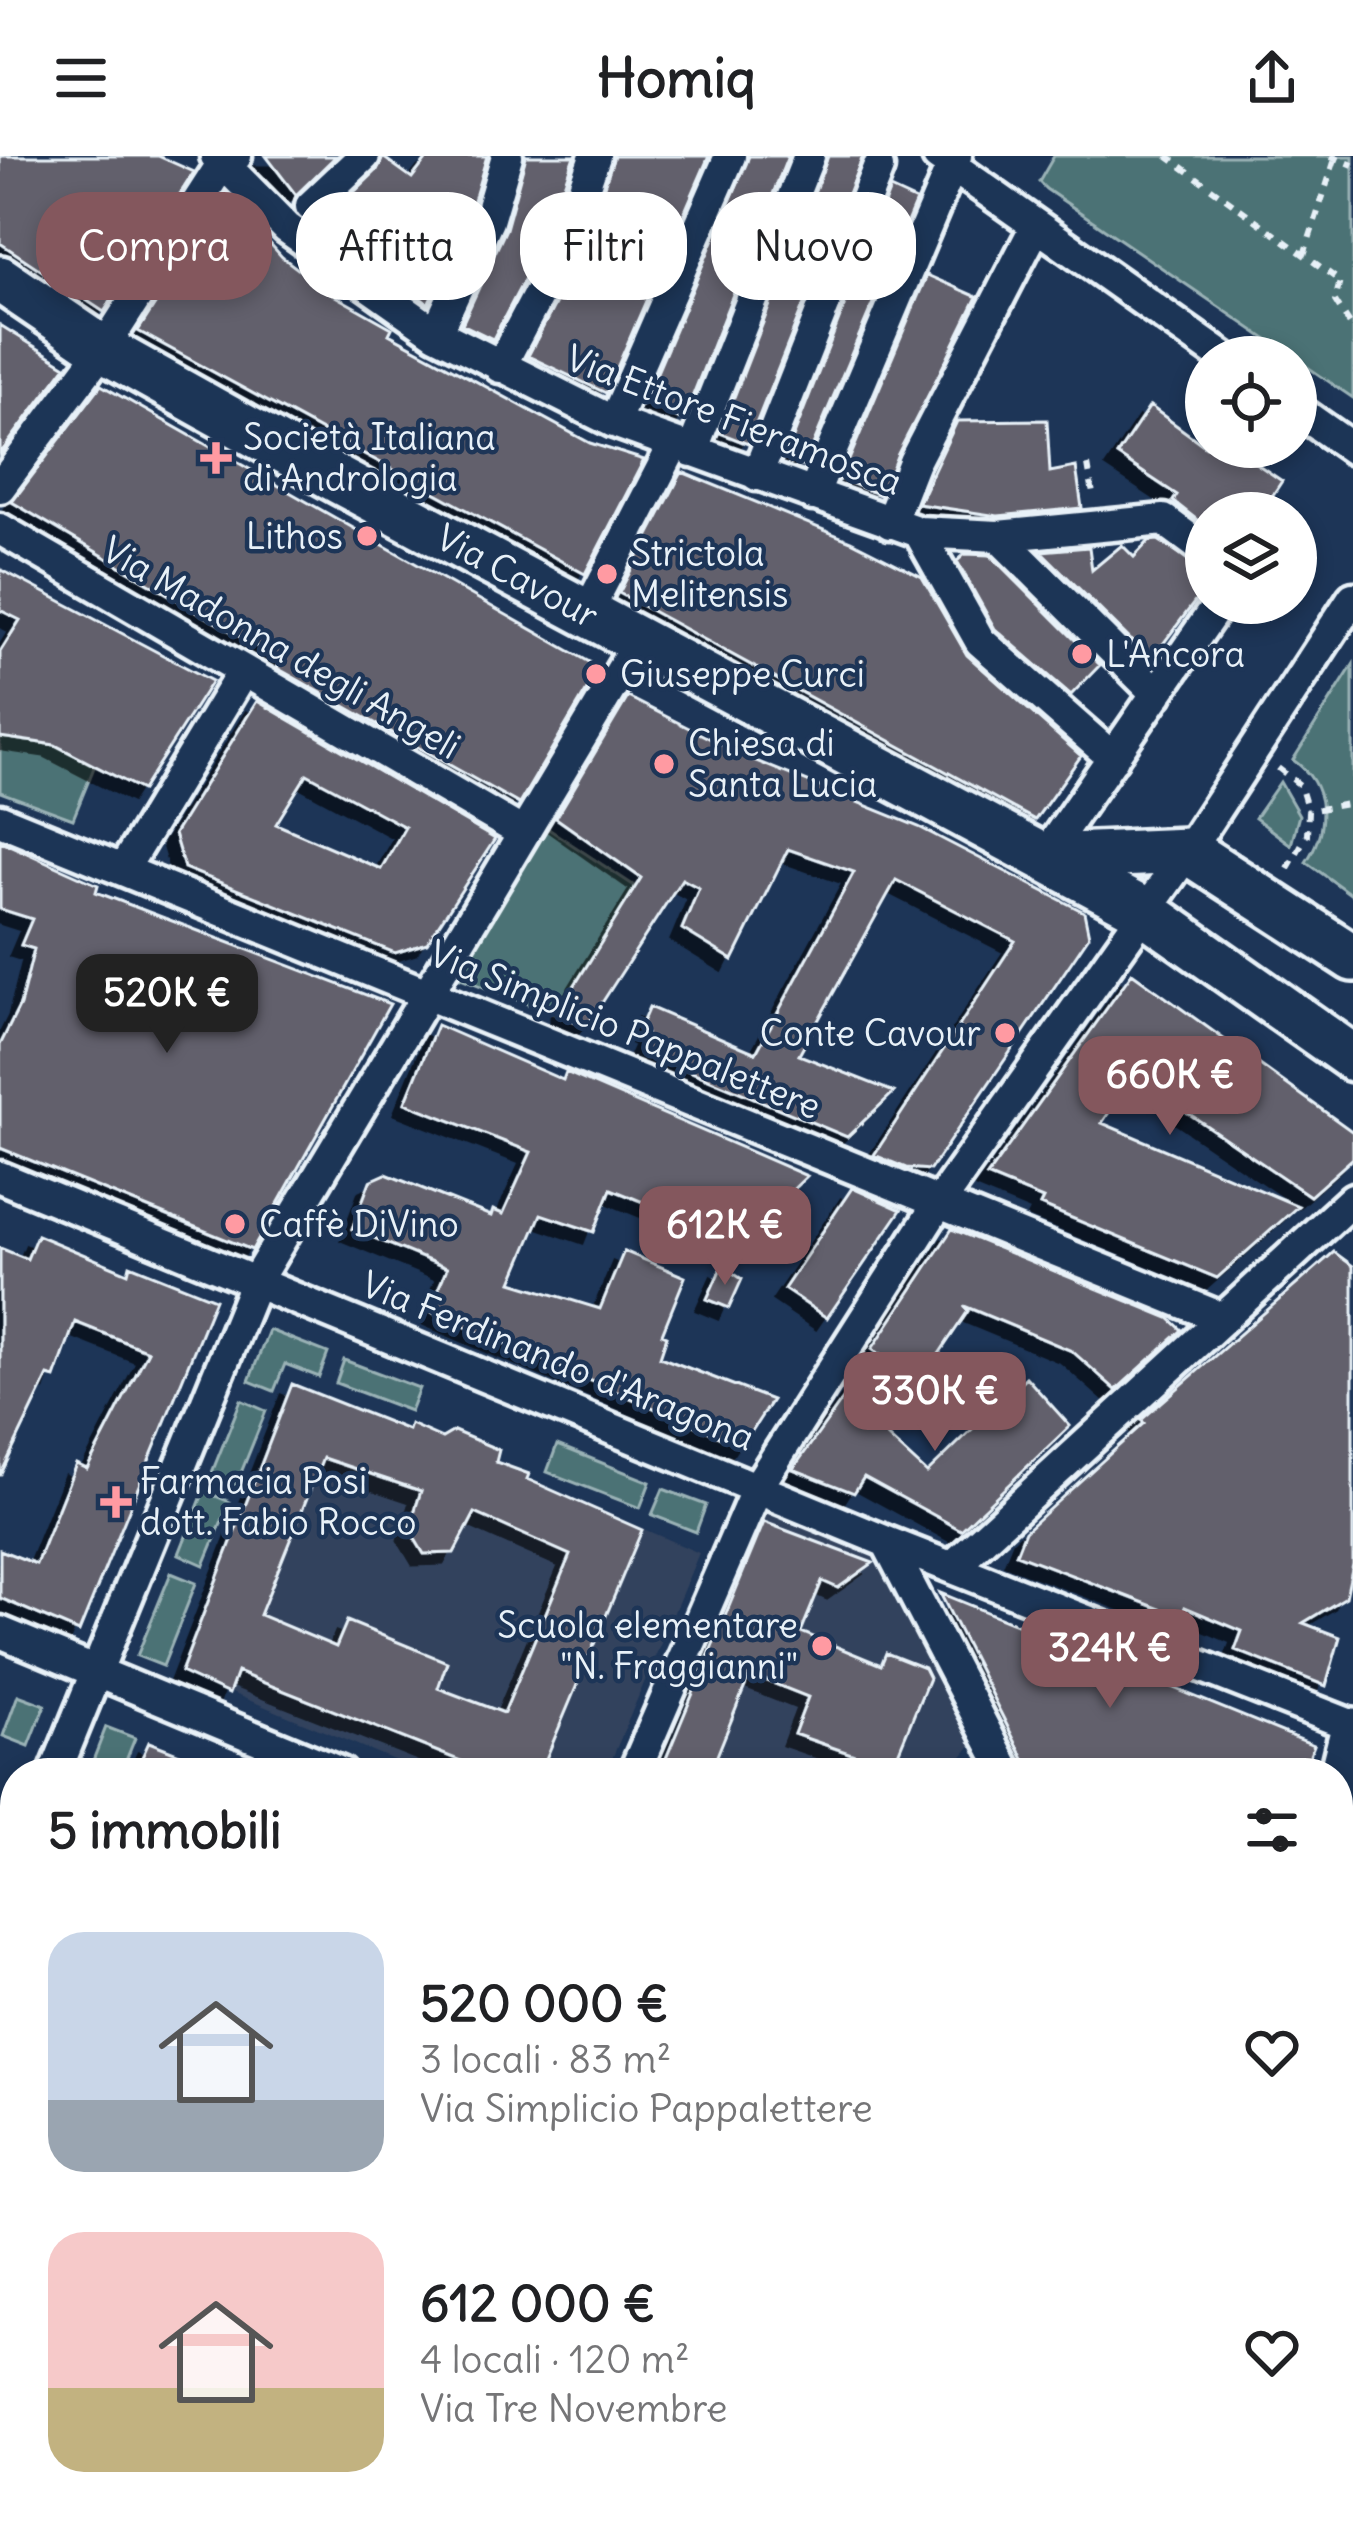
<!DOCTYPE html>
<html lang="it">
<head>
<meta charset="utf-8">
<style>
	body { margin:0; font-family:Delius,sans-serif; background:#f6f6f6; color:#202124; height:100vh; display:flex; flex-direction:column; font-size:45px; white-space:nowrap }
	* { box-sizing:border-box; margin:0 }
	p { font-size:39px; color:#757577 }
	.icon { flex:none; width:66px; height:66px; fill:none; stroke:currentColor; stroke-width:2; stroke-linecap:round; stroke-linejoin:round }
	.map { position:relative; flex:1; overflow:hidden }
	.sheet { position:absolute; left:0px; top:1602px; width:1353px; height:768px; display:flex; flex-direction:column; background:#fff; border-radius:48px 48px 0 0; box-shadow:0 6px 18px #0003 }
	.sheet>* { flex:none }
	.hud { position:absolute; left:36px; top:36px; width:1281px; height:108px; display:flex; gap:24px }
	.controls { position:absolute; left:1185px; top:180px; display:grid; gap:24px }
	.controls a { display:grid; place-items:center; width:132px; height:132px; border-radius:50%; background:#fff; box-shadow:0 6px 18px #0003; font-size:60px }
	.price { position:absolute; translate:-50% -102px; padding:0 27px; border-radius:24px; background:#84575d; color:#fff; font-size:39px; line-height:78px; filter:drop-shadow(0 3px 6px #0008) }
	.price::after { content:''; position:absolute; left:50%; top:72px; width:36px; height:27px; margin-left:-18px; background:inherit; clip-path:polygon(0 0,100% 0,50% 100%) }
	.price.active { background:#222; color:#fff }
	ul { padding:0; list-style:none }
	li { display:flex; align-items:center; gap:36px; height:300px; padding:0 48px }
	li span { display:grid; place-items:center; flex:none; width:336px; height:240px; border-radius:36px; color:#555 }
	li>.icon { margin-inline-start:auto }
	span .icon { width:144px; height:144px; fill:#fffc; stroke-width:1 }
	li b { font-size:51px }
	h2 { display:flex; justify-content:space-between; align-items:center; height:144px; padding:0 48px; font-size:51px }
	.pill { padding:0 42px; border-radius:48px; background:#fff; box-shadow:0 6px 18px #0003; font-size:42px; line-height:108px }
	.pill.active { background:#84575d; color:#fff }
	header { display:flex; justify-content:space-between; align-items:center; height:156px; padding:0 48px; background:#fff; font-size:54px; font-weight:700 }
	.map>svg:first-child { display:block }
</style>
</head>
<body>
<header><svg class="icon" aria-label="menu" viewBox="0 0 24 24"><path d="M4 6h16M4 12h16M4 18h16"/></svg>Homiq<svg class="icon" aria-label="share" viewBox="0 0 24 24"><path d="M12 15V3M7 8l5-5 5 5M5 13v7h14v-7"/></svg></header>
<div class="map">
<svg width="1353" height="2370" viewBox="0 0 1353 2370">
	<defs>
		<filter id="shadow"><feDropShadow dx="-11" dy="11" stdDeviation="0" flood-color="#0009"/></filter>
	</defs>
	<rect width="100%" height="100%" fill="#1d3557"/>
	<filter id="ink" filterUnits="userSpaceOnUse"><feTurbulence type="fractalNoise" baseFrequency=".00833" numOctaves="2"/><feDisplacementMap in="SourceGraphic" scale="24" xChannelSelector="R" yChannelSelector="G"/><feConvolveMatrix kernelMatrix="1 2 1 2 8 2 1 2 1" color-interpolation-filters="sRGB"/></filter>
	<g filter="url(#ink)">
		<path fill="#32425d" d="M292,1228L407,1273L409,1268L442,1282L454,1275L499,1294L496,1306L529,1318L528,1323L699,1397L606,1617H425L181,1516Z
			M766,1357L885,1399L979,1580L948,1617H659Z"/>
		<path fill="#4c7274" stroke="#9ab2b6" stroke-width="3" d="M1054,0H1353V242L1046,33L1039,26Z
			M1353,509V740L1306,706C1329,672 1329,629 1293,604Z
			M0,581L55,589L95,609L73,663L0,636Z
			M1280,626L1299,659L1291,689L1255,662Z
			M547,672L636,731L556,859L458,821Z
			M269,1174L328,1197L319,1221L285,1208L274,1235L249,1225Z
			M344,1204L419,1232L410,1255L336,1227Z
			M241,1244L266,1255L236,1329L211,1319Z
			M557,1289L650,1326L640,1352L547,1316Z
			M663,1333L706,1349L696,1376L652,1359Z
			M204,1335L230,1346L204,1409L179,1398Z
			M171,1417L196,1427L163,1510L137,1500Z
			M18,1539L45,1549L29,1590L3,1580Z
			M106,1571L135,1582L121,1617L89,1615Z
			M0,1831L15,1837V2058L0,2052Z
			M0,2155L15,2162V2241L0,2233Z"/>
		<path fill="#62616c" stroke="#e8f1f8" stroke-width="3" fill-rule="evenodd" filter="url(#shadow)" d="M0,0H158L194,16L104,156L0,87Z
			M266,0H336L296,39Z
			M429,0H487L470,58L428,148L324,65L377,14L383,1L412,22Z
			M526,0H574L545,84L493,183L462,168L506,73Z
			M614,0H709L606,237L528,200L581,98Z
			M749,0H788L683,264L644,247Z
			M828,0H863L748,288L720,277Z
			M890,33L916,45L804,310L785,302Z
			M226,38L282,101L328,136L392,172L389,178L590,287L644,304L585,418L138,175Z
			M927,119L977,141L880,339L841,323Z
			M0,169L66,210L0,298Z
			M101,229L600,512L519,648L277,512L281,505L12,346Z
			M1150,250L1206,291H1232L1282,325L1261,357H1206V371L1173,345L1177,339L1117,299Z
			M1047,264L1050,316L1076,311L1082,352L998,360L918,348L957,265Z
			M682,316L851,385L922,421L967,499L1081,600L1035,664L619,437Z
			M1158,384L1206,414V431L1151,504L1041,395L1089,391L1092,414L1122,389L1134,401L1149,385Z
			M965,398L990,399L1100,509L1071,539L995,473L957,405Z
			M0,413L212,525L142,634L55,589L0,581V496L20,464L0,454Z
			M628,541L746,601L919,671L1084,756L1089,780L930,1014L906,1012L874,999L1015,785L896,724L799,899L894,936L847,981L639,894L646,878L639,874L649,851L756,897L854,716L788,693L733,804L682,773L699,732L682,723L587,870L562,861V850L641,722L556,662Z
			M257,545L495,683L427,787L395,797L184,712L174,678ZM307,618L405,671L381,713L276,668Z
			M0,685L98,729L96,736L390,848L252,1094L0,992V889L20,849L34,793L21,789L32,763L0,753Z
			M1132,817L1353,976V1002L1310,1040L1185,955L1188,950L1140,910L1102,967L1298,1050L1217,1122L1040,1049L1043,1043L987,1020Z
			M437,869L563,924L566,916L807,1020L784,1042L774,1037L756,1067L746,1063L737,1084L611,1033L594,1076L541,1058L512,1126L600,1153L624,1095L685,1121L662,1178L667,1180L660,1201L772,1244L742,1290L429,1155L447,1112L352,1073L370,1025L386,1018L491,1060L493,1054L503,1058L531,996L405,947Z
			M852,1032L901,1054L827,1162L784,1133Z
			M952,1073L1169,1162L1182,1174L1116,1234L1072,1195L964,1150L968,1155L920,1226L872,1193Z
			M37,1079L128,1117L130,1109L215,1143L79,1476L0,1442V1394L36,1408L76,1308L87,1313L148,1195L75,1166L55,1222L48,1220L0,1320V1092L27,1103Z
			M1334,1096L1353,1110V1408L1346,1441L1303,1467L1340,1481L1326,1530L1235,1494L1242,1475L1185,1451L1181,1461L1016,1398L1025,1375L1144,1267L1141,1264Z
			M722,1110L742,1123L729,1152L707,1143Z
			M1026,1221L1070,1270L961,1374L864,1321L854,1337L793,1313L853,1229L896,1268L887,1280L927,1317Z
			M292,1228L408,1274L410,1268L442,1282L454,1275L499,1294L496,1306L529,1318L527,1323L642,1374L540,1617H491L237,1516L229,1538L181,1516ZM323,1302L421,1335L409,1373L424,1398L454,1397L475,1357L570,1399L504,1557L438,1532L447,1506L347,1465L336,1491L260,1459Z
			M764,1366L873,1407L838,1432L822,1425L801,1476L881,1509L886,1497L924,1512L929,1522L892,1612L794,1578L808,1541L750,1518L710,1617H660Z
			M940,1437L1314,1589L1303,1617H1031Z
			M149,1586L223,1615V1617H135Z"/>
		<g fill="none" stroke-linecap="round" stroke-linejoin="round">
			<defs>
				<path id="lane" d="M1338,2221L1353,2283
					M1237,2355L1238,2370"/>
				<path id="street" d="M216,0L287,72L436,177L614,266L919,376L998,380L1164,364L1206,395
					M938,0L1223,201
					M311,50L364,0
					M436,177L488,65L507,0
					M500,211L563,92L595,0
					M1296,253L1353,293
					M614,266L730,0
					M692,295L809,0
					M757,319L878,12
					M0,331L103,193L220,11L236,0
					M813,339L956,0
					M890,367L914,306L1036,70
					M0,373L523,677
					M919,376L980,485L1113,602
					M998,380L1157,538
					M586,459L674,288
					M0,664L1219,1161
					M1044,701L1219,447
					M124,712L242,517
					M0,1021L887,1386L1353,1570
					M887,1386L1007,1617
					M952,1411L1353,1043
					M0,1476L341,1617
					M55,1617L257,1123L637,488
					M634,1617L758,1330L940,1045L1188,695L1353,442
					M1338,1996L1353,1989
					M0,2247L15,2255
					M201,2355L229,2370
					M532,2355L567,2370
					M797,2355L830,2370
					M314,2370L321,2355
					M455,2370L461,2355
					M652,2370L658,2355"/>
				<g id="secondary">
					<path id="s1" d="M0,123L103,193L340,325L1144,755L1353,902"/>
					<path d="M1046,701L1188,695L1353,802"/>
					<path d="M1338,1636L1353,1576"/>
					<path d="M1150,2370L1154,2355"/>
				</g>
			</defs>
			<use href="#lane" stroke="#e8f1f8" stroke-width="24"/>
			<use href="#street" stroke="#e8f1f8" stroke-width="39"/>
			<use href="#secondary" stroke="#e8f1f8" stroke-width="54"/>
			<path stroke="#e8f1f8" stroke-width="6" stroke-dasharray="9 9" stroke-linecap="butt" d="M1167,0L1340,125L1335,145L1353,173
				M1331,0L1353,9
				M1304,99L1335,3
				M1088,309L1094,344
				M1278,612L1300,629L1308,655
				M1288,712L1307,679L1308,655L1353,647"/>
			<use href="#lane" stroke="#1d3557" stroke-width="15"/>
			<use href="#street" stroke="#1d3557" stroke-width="30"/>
			<use href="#secondary" stroke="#1d3557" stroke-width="45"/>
		</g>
	</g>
	<g fill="#ff9aa2" stroke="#1d3557" stroke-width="4.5">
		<path d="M210 284h12v12h12v12h-12v12h-12v-12h-12v-12h12z"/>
		<circle cx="367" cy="380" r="12"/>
		<circle cx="607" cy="418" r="12"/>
		<circle cx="1082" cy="498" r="12"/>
		<circle cx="596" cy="518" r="12"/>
		<circle cx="664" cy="608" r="12"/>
		<circle cx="1005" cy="877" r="12"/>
		<circle cx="235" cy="1068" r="12"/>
		<path d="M110 1328h12v12h12v12h-12v12h-12v-12h-12v-12h12z"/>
		<circle cx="822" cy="1490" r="12"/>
	</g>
	<g text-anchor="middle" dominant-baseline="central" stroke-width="9" stroke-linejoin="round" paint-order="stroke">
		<g font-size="36" fill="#e8f1f8" stroke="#1d3557">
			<text transform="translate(734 264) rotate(21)">Via Ettore Fieramosca</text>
			<text stroke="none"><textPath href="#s1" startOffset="597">Via Cavour</textPath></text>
			<text transform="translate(281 492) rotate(30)">Via Madonna degli Angeli</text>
			<text transform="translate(625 874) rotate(22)">Via Simplicio Pappalettere</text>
			<text transform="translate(558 1205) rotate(22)">Via Ferdinando d'Aragona</text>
		</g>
		<g font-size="36" fill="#e8f1f8" stroke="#1d3557" text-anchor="start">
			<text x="243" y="281">Società Italiana<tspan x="243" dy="41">di Andrologia</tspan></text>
			<text x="343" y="380" text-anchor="end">Lithos</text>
			<text x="631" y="397">Strictola<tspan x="631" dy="41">Melitensis</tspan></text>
			<text x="1106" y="498">L'Ancora</text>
			<text x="620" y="518">Giuseppe Curci</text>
			<text x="688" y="587">Chiesa di<tspan x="688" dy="41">Santa Lucia</tspan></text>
			<text x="981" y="877" text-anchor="end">Conte Cavour</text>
			<text x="259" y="1068">Caffè DiVino</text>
			<text x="140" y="1325">Farmacia Posi<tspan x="140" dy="41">dott. Fabio Rocco</tspan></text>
			<text x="798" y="1469" text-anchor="end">Scuola elementare<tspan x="798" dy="41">"N. Fraggianni"</tspan></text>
		</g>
	</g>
</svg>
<div class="controls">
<a><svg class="icon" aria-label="locate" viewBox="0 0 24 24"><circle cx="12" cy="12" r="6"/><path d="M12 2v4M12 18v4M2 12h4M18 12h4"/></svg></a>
<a><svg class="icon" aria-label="layers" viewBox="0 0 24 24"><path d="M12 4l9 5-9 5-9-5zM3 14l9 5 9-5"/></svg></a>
</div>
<b class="price active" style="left:167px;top:900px">520K €</b>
<b class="price" style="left:1170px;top:982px">660K €</b>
<b class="price" style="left:725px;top:1132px">612K €</b>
<b class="price" style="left:935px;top:1298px">330K €</b>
<b class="price" style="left:1110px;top:1555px">324K €</b>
<div class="hud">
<a class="pill active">Compra</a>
<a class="pill">Affitta</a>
<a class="pill">Filtri</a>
<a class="pill">Nuovo</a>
</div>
<section class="sheet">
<h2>5 immobili<svg class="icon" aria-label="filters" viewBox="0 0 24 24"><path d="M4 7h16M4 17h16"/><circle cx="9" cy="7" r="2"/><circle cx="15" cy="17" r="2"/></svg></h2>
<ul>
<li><span style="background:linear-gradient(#c9d6e8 70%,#9aa5b1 0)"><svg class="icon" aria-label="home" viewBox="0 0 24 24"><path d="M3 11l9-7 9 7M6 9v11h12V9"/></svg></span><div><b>520 000 €</b><p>3 locali · 83 m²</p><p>Via Simplicio Pappalettere</p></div><svg class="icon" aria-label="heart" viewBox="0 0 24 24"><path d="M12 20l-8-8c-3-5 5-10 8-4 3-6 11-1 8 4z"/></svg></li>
<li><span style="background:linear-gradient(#f6c9c9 65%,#c2b280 0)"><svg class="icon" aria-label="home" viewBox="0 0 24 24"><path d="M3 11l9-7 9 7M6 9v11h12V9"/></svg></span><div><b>612 000 €</b><p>4 locali · 120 m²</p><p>Via Tre Novembre</p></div><svg class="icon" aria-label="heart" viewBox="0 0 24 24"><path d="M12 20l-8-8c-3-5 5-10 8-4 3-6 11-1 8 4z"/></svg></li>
</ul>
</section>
</div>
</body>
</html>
